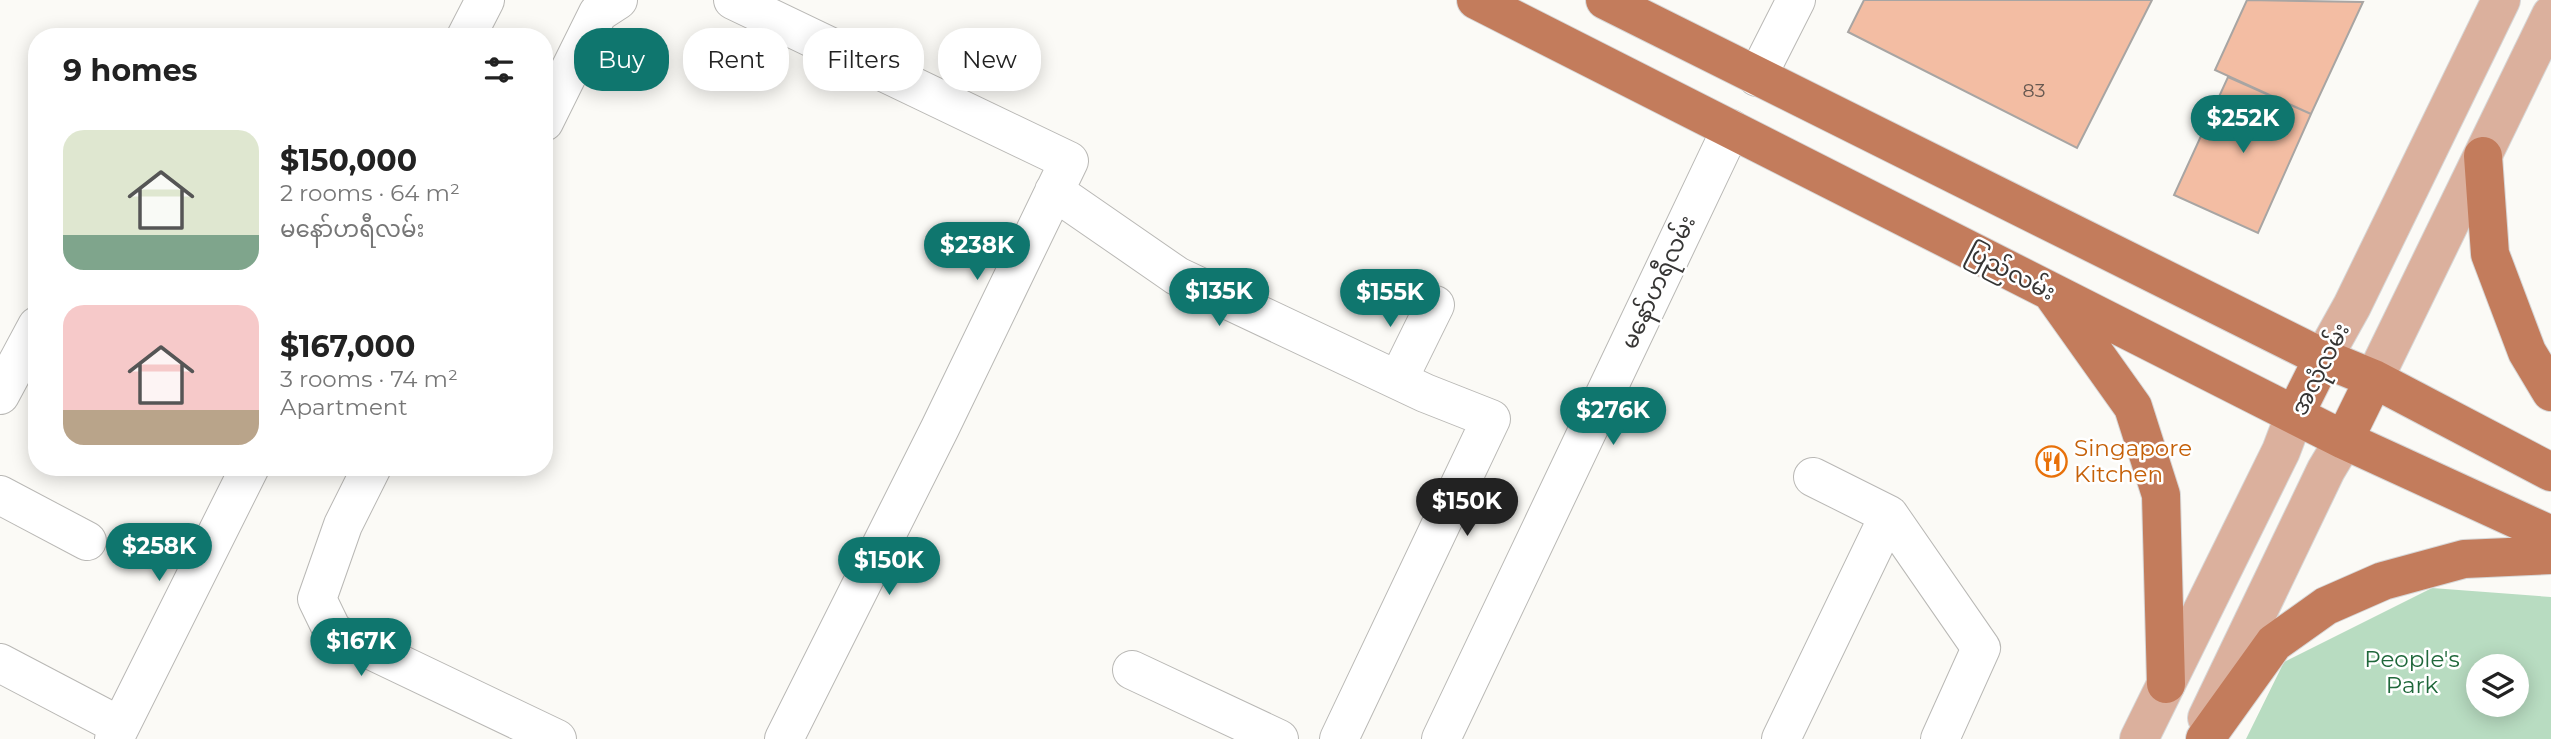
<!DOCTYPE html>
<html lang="en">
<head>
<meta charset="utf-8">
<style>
	body { margin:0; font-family:Montserrat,"Noto Sans Myanmar",sans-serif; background:#f2f2f2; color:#222; height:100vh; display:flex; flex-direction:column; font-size:26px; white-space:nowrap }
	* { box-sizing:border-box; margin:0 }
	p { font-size:23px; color:#767676 }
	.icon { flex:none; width:38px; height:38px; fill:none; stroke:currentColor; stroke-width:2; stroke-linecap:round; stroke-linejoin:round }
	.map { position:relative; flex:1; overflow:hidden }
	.side { position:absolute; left:28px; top:28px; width:525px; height:448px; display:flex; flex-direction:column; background:#fff; border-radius:28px; box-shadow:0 4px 18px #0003 }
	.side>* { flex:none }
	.hud { position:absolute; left:574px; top:28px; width:665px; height:63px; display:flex; gap:14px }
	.buttons { position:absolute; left:2466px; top:654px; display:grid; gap:14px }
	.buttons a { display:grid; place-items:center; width:63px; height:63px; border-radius:50%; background:#fff; box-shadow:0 4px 18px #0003; font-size:35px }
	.price { position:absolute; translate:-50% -60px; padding:0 16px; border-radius:24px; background:#0f766e; color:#fff; font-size:23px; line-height:46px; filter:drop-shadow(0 2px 4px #0008) }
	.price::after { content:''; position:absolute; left:50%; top:42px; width:21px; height:16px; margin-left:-10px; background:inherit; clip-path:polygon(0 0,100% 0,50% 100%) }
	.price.selected { background:#222; color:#fff }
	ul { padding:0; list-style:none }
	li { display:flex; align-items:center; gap:21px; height:175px; padding:0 35px }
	li span { display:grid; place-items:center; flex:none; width:196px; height:140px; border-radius:21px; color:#555 }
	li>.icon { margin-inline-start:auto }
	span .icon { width:84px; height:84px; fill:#fffc; stroke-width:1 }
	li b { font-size:30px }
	h2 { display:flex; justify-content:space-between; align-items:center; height:84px; padding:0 35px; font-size:30px }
	.pill { padding:0 24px; border-radius:28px; background:#fff; box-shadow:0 4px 18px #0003; font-size:24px; line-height:63px }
	.pill.selected { background:#0f766e; color:#fff }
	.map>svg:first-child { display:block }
</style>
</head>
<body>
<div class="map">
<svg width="2551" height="739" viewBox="0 0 2551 739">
	<rect width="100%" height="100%" fill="#fbfaf6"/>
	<path fill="#b8dcc1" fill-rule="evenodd" d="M2432,588L2551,597V739H2246L2284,662ZM2478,667H2516V705H2478Z"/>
	<path fill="#f3bda3" stroke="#a8a5a3" stroke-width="2" d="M1864,0H2152L2077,148L1848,32Z
		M2247,0L2363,2L2311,114L2215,70Z
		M2228,77L2311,114L2258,233L2174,195Z"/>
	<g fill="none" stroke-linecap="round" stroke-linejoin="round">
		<defs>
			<path id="minor" d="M733,0L1069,161L940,428L784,739
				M466,37L485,0
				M1757,77L1796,0
				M544,122L598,13L618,0
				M1054,191L1177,276L1425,393L1491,419L1339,739
				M1398,380L1435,305
				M0,395L37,326
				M372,467L343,525L317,599L333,632L557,739
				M1813,477L1889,515L1981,648L1940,739
				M0,495L87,541
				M0,663L120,726
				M1132,670L1279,739
				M114,739L250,467
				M1441,739L1731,129
				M1781,739L1889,515"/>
			<path id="major" d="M2323,358L2352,306L2501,0
				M2374,379L2551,15
				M2207,718L2326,470L2344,440
				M2139,739L2281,451L2295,414"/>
			<path id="highway" d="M1476,0L2344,440L2551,535
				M1605,0L2323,358L2374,379L2551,472
				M2483,156L2490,254L2527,352L2551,392
				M2054,296L2133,407L2161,495L2166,684
				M2295,414L2323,358
				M2344,440L2374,379
				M2205,739L2274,643L2326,606L2383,581L2464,559L2551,555"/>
		</defs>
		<use href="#minor" stroke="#b9b8b5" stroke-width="40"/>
		<use href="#major" stroke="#d7d7d7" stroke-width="40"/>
		<use href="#highway" stroke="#d7d7d7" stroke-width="40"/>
		<use href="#minor" stroke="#fff" stroke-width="38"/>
		<use href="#major" stroke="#dbb09d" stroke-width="38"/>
		<use href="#highway" stroke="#c37c5c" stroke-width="38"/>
	</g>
	<defs>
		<symbol id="restaurant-ring" viewBox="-11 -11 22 22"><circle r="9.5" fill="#fff" stroke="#e8710a" stroke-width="1.5"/><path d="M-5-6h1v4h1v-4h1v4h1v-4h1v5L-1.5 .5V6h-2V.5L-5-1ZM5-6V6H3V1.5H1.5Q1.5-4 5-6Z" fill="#e8710a"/></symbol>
	</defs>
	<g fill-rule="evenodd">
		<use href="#restaurant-ring" x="2034" y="444" width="35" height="35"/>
	</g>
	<g text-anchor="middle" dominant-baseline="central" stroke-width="5" stroke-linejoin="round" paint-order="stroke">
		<g font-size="19" fill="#665850">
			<text x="2034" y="90">83</text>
		</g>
		<g font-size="23" fill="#373635" stroke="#fff">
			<text transform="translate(2011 272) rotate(27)">ပြည်လမ်း</text>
			<text transform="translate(1658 282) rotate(-65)">မနော်ဟရီလမ်း</text>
			<text transform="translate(2320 369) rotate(-63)">အလုံလမ်း</text>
		</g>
		<g font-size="23" fill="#c56008" stroke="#fff" text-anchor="start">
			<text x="2074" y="448">Singapore<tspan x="2074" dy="26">Kitchen</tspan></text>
		</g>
		<g font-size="23" fill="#1f673a" stroke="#fff">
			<text x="2412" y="659">People's<tspan x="2412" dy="26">Park</tspan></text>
		</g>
	</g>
</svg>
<div class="buttons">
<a><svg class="icon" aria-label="layers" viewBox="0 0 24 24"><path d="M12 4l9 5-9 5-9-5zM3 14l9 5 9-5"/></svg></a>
</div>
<b class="price" style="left:2243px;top:155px">$252K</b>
<b class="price" style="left:977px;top:282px">$238K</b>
<b class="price" style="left:1219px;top:328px">$135K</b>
<b class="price" style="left:1390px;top:329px">$155K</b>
<b class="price" style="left:1613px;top:447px">$276K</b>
<b class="price selected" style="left:1467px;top:538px">$150K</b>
<b class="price" style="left:159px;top:583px">$258K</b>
<b class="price" style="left:889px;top:597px">$150K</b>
<b class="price" style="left:361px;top:678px">$167K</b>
<div class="hud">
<a class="pill selected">Buy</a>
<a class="pill">Rent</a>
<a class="pill">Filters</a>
<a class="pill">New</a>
</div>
<section class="side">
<h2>9 homes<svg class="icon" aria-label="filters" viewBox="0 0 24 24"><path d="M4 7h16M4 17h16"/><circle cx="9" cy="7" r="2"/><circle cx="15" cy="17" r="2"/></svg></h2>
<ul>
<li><span style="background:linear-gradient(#dfe7d0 75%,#7fa58c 0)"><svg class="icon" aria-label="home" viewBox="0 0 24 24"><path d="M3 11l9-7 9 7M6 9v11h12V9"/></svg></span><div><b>$150,000</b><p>2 rooms · 64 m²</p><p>မနော်ဟရီလမ်း</p></div></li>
<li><span style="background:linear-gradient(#f6c9c9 75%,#b9a48a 0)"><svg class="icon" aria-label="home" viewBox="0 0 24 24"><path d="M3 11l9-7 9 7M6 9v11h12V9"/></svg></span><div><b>$167,000</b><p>3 rooms · 74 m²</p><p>Apartment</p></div></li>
</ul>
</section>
</div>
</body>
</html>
